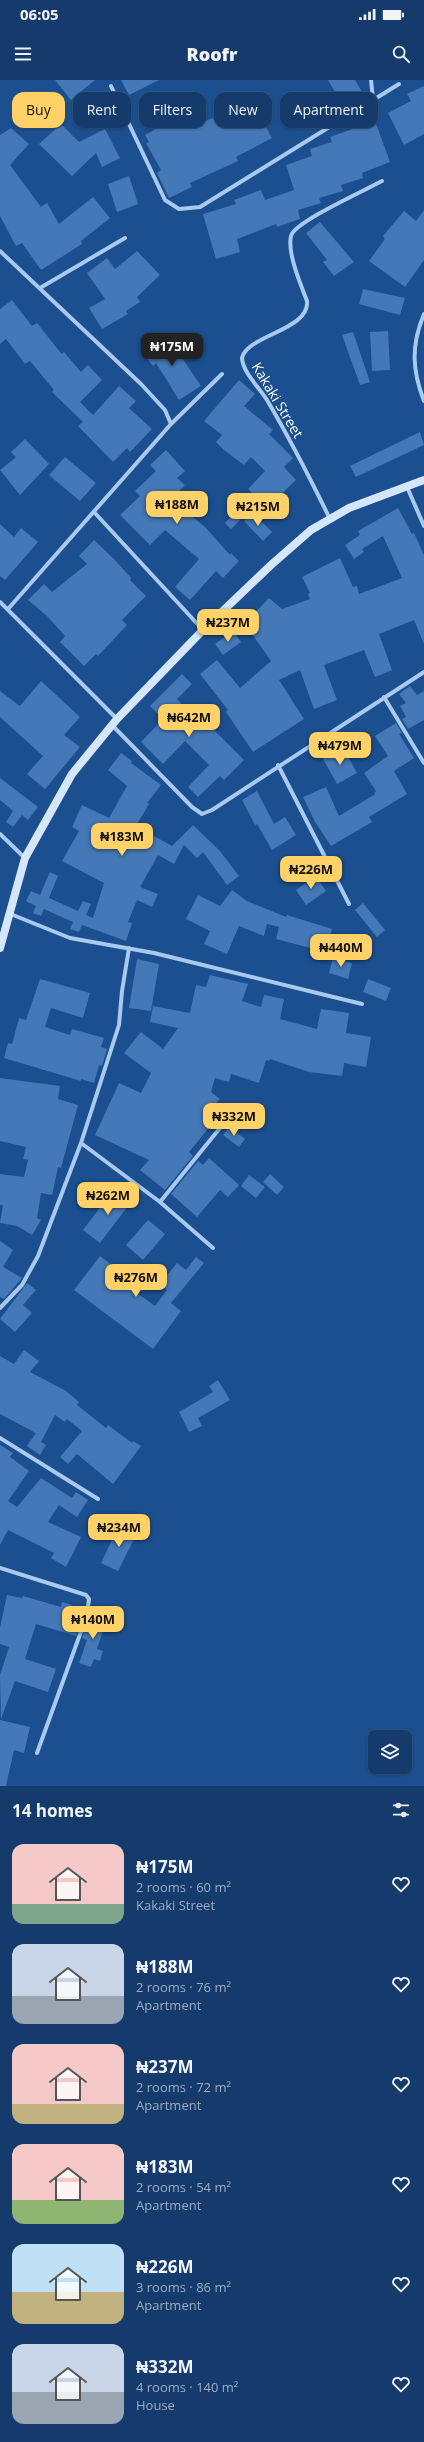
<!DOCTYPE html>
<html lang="en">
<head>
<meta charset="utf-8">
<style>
	body { margin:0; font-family:"Open Sans",sans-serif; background:#1d4271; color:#f1f3f6; height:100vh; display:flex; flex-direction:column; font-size:15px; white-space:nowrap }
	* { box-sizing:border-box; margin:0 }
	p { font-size:13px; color:#9dadc1 }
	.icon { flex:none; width:22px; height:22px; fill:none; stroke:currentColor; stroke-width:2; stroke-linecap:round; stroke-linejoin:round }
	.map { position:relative; height:1706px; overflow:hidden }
	.panel { display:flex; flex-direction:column; background:#143b6b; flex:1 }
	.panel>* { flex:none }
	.top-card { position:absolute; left:12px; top:12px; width:400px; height:36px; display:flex; gap:8px }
	.fabs { position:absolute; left:368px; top:1650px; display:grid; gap:8px }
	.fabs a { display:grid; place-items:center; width:44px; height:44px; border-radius:8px; background:#143b6b; box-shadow:0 1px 3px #0004,0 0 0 1px #33557e; font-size:20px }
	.price { position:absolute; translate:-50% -34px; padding:0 9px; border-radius:8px; background:#ffd166; color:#111; font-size:13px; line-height:26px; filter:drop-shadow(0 1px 2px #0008) }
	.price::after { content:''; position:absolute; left:50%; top:24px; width:12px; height:9px; margin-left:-6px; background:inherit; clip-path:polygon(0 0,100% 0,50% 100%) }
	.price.selected { background:#222; color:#fff }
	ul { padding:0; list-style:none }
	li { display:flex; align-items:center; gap:12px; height:100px; padding:0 12px }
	li span { display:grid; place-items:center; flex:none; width:112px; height:80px; border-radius:12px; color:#555 }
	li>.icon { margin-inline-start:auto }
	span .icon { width:48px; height:48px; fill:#fffc; stroke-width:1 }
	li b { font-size:17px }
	h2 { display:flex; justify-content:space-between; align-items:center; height:48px; padding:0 12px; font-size:17px }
	.chip { padding:0 14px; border-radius:12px; background:#143b6b; box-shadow:0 1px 3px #0004,0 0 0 1px #33557e; font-size:14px; line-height:36px }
	.chip.selected { background:#ffd166; color:#111 }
	.status { display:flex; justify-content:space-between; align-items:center; height:28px; padding:0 20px; background:#143b6b; direction:ltr }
	.status svg { height:11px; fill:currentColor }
	header { display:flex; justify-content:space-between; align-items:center; height:52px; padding:0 12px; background:#143b6b; font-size:18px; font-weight:800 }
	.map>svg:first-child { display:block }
</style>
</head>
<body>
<div class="status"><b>06:05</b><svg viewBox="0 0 49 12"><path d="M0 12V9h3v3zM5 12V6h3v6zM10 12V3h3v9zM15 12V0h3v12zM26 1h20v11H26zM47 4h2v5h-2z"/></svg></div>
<header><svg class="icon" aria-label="menu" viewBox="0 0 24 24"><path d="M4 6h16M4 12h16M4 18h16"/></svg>Roofr<svg class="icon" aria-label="search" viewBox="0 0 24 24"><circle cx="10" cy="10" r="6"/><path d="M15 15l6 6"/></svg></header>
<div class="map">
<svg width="424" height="1706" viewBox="0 0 424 1706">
	<rect width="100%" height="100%" fill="#1b4f8f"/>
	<path fill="#4478b7" d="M55,0H95L71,20Z
		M121,0H159L129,15Z
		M328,0H355L362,12L342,24Z
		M424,6V54L404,65L388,33L411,21L407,14Z
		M251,20L272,58L236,77L238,81L190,103L192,107L169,118L157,93L161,90L146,63L149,62L145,55L188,31L195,46L217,36L218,38Z
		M375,41L390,82L362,93L363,98L341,105L343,111L319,118L321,123L298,130L300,139L277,147L276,144L237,159L240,172L216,179L203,134L236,124L234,120L261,110L265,120L294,110L286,85L312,76L310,69L332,62L330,57Z
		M61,44L79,62L105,49L120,78L102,87L96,73L72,96L39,64Z
		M11,48L29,64L10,85L41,127L47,123L59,144L93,117L110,138L81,161L82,164L41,190L22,163L16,166L0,136V55Z
		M129,96L138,124L117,132L108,104Z
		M424,130V180L405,207L369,181L385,159L383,156L404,131L416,141Z
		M320,142L354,182L334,196L323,182L327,180L306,153Z
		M137,171L160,195L137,217L140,222L126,231L128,234L102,249L89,228L105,219L87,193L107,178L115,189Z
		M363,209L405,218L400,235L359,224Z
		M12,220L32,246L37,243L56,267L62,274L64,272L81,292L88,285L102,300L80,322L93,335L119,306L136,321L129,328L152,349L130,372L127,368L113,382L78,346L83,342L52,312L54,310L30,281L25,284L6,259L0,264V229Z
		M388,251L390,290L372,291L370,252Z
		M353,252L370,302L360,305L342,255Z
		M166,254L201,306L179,320L156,283L153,286L142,273Z
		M239,300L255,314L244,326L273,350L269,354L293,378L284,387L296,400L267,428L248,409L265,391L251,377L244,385L225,371L216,362L222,355L204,341Z
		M420,352L424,365L356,397L350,386Z
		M25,359L49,384L20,415L0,390L16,377L11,372Z
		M166,370L185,391L177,398L185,405L176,414L191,431L188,433L206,448L230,475L231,473L239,481L223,498L216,491L190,520L175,507L199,479L165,450L150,465L120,435L140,416L135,411L156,391L150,385Z
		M65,377L96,403L80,421L49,395Z
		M398,428L412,454L414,453L424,475V564L414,540L379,554L392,590L375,597L364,570L324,585L337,620L314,629L300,590L279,600L304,639L253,672L226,632L228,630L200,594L217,580L240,608L271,581L252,554L259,549L249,539L269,518L282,529L310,519L308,514L310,513L302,497L340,478L353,507L357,506L359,514L402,498L383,456L362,469L364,472L354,479L345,465L360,455L358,451Z
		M252,432L272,452L263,461L244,441Z
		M233,434L240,440L231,449L225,443Z
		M0,444L14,457L21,448L38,462L5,500L0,496Z
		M94,460L115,480L131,498L130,500L146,516L122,540L127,545L98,576L96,574L84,586L60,562L65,556L47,536L28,520L44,504L52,512L87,484L79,476Z
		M233,551L241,562L223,575L215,564Z
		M182,594L192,604L177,619L207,651L211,647L244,680L224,700L220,696L198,717L188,707L209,685L185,661L163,684L141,662L163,639L150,626Z
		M41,601L80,637L64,655L80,667L45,709L27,694L43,676L0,637V611L20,626Z
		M410,606L417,615L424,611V640L408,649L402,639L406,637L400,626L406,623L399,614Z
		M396,643L402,653L399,654L414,678L394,691L407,714L369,737L372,742L331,766L315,742L303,717L326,707L339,736L374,715L376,711L364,693L388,676L375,656Z
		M343,668L357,693L337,704L323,679Z
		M121,673L132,681L131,683L161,705L147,723L149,724L136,746L172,766L193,745L220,771L239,796L227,805L203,772L197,778L184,765L174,784L158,775L140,807L158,814L152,827L137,820L128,842L132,843L126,861L82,845L79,852L70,849L73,842L44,829L41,836L33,833L36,826L26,821L31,811L40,815L50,792L58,796L49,818L78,831L83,821L91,824L86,835L93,838L104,803L62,781L79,751L72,747L82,725L109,738L127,706L108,690Z
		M0,698L38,727L28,740L22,735L13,747L6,742L13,731L0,720Z
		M257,711L274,744L285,737L296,755L272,770L257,744L255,745L242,720Z
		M316,796L326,811L306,825L296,810Z
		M232,810L247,821L286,837L287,835L332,849L326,872L276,859L279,847L267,844L264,856L239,846L227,874L204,864L210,851L186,839L198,815L220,826Z
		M363,823L385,850L377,857L355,830Z
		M333,878L352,883L348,899L329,893Z
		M137,879L159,884L151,931L129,928Z
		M210,895L248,904L242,921L261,927L264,915L284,919L280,939L317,949L321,929L349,933L346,953L371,957L366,987L344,983L342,996L309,992L270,979L269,981L266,980L259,1003L231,994L229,1002L215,998L211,1012L220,1019L204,1037L212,1044L189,1072L193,1076L165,1110L140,1090L149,1080L95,1055L119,1003L141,1013L151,993L124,973L141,952L163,969L178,948L150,942L153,926L190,933L196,905L206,907Z
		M40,899L90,913L83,938L51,928L45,947L70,955L72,949L104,958L101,967L107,969L102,986L99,985L94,1003L81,999V1001L4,978L8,963L12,964L19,938L26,940Z
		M368,899L391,908L386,921L363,912Z
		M0,998L60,1006L58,1019L78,1025L61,1088L58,1087L52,1115L41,1113L37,1138L41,1140L32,1155L17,1146L0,1143L3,1125H0V1094L24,1097L28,1080L23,1079L26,1067L0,1061Z
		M229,1047L245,1059L239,1067L223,1055Z
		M209,1078L239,1105L228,1117L220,1110L197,1137L171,1114L198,1081L203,1085Z
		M270,1094L284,1107L277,1115L263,1102Z
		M249,1095L265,1107L256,1118L241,1106Z
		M115,1108L132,1121L100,1163L83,1150Z
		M148,1140L165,1154L143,1180L126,1165Z
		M0,1161L13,1170L3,1187L22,1198L4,1219L0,1217Z
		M100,1176L134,1202L146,1188L154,1193L137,1213L155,1226L167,1210L160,1204L177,1183L186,1190L196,1177L204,1183L171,1223L181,1231L153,1269L74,1210Z
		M27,1203L36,1210L23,1225L32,1233L15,1252L0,1239Z
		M24,1270L39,1281L30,1292L66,1311L79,1322L77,1325L106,1348L108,1345L132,1363L133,1361L141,1366L113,1404L77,1374L68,1384L60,1377L82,1351L67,1339L65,1342L55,1335L41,1362L46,1365L40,1375L27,1366L36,1353L0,1334V1276L14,1284Z
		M218,1300L230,1320L198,1338L202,1346L189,1352L179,1332L213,1312L209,1306Z
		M0,1365L13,1373L10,1377L29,1391L8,1421L17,1427L41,1398L72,1418L76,1412L88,1420L77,1437L59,1425L48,1442L81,1457L66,1487L51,1478L54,1473L8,1450L0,1465Z
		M119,1445L137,1453L118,1491L101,1483Z
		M7,1515L22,1518L23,1516L61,1527L62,1522L72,1525L71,1530L84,1534L76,1556L36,1544L25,1579L56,1589L48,1612L15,1601L1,1639L0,1595L9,1567L0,1564V1548Z
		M95,1534L107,1538L97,1569L103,1571L100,1581L94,1579L91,1587L79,1583L87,1560L82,1558L90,1536L94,1538Z
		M0,1640L30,1647L24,1673L14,1670L6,1706H0Z"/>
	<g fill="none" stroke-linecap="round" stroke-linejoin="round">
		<path stroke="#a9c9ee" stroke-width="4" d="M371,0L373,19
			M111,6L165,120L179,129L200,127L399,4
			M0,171L141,304L165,330L171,344L8,529
			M40,208L125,158
			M424,234C411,265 412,290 424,321
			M171,344L222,294
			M407,407L424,446
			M94,432L203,550
			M330,439C310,398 290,359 267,320C259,307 243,293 242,278C247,255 310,250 307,221C301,205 287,173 291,156C294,142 366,110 382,101
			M0,522L117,639
			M384,617L424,683
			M112,645L192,727L202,734L212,730L424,592
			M278,685L349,824
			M0,754L25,778
			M8,833L70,858L154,873L362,924
			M81,1063L160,1122L213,1168
			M160,1122L224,1043
			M0,1228L22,1205L38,1176L81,1063L119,945L122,911L129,868
			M0,1358L98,1419
			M0,1488L86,1515L89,1519L87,1535L37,1673"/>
		<path stroke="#d6e6fa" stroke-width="8" d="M0,868L25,778L72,694L117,639L203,550L271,485L311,450L349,428L424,400"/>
	</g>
	<g text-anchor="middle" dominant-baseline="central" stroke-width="3" stroke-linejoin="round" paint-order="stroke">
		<g font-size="14" fill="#fff" stroke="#1b4f8f">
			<text transform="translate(278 320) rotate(59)">Kakaki Street</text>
		</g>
	</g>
</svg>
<div class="fabs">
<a><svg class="icon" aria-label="layers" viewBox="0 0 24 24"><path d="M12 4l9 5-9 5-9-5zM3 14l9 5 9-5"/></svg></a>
</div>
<b class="price selected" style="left:172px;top:287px">₦175M</b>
<b class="price" style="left:177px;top:445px">₦188M</b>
<b class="price" style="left:258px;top:447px">₦215M</b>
<b class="price" style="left:228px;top:563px">₦237M</b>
<b class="price" style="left:189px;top:658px">₦642M</b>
<b class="price" style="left:340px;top:686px">₦479M</b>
<b class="price" style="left:122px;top:777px">₦183M</b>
<b class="price" style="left:311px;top:810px">₦226M</b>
<b class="price" style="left:341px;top:888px">₦440M</b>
<b class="price" style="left:234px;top:1057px">₦332M</b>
<b class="price" style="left:108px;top:1136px">₦262M</b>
<b class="price" style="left:136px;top:1218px">₦276M</b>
<b class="price" style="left:119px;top:1468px">₦234M</b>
<b class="price" style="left:93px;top:1560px">₦140M</b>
<div class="top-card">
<a class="chip selected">Buy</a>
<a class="chip">Rent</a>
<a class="chip">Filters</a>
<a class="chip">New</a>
<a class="chip">Apartment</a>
</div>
</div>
<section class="panel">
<h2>14 homes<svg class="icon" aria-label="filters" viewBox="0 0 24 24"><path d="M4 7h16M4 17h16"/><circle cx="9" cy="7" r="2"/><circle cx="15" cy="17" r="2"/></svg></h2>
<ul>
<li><span style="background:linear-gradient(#f6c9c9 75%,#7fa58c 0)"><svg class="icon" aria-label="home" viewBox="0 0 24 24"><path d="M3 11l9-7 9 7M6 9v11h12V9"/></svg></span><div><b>₦175M</b><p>2 rooms · 60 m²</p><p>Kakaki Street</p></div><svg class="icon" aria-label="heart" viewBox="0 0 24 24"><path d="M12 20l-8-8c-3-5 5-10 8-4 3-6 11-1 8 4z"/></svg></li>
<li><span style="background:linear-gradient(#c9d6e8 65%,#9aa5b1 0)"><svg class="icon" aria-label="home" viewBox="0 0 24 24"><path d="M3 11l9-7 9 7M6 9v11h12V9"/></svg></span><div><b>₦188M</b><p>2 rooms · 76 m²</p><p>Apartment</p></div><svg class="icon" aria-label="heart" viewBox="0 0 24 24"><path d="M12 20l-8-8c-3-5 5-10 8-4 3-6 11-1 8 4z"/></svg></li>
<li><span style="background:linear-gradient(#f6c9c9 75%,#c2b280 0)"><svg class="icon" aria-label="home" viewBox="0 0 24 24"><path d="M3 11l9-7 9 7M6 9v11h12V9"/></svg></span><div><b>₦237M</b><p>2 rooms · 72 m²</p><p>Apartment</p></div><svg class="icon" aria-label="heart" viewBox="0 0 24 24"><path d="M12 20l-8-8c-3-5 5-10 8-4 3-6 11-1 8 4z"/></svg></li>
<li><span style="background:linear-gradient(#f6c9c9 70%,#8fb573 0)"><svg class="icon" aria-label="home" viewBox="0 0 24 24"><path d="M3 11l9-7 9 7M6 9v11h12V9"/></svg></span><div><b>₦183M</b><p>2 rooms · 54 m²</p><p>Apartment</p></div><svg class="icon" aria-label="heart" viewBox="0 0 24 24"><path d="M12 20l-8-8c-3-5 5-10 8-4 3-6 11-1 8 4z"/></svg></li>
<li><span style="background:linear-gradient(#bfe0f5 60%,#c2b280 0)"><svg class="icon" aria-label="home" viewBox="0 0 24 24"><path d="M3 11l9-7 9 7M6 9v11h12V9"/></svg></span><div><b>₦226M</b><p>3 rooms · 86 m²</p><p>Apartment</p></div><svg class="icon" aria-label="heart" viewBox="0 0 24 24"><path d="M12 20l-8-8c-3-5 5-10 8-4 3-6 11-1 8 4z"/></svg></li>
<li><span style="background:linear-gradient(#c9d6e8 60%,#9aa5b1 0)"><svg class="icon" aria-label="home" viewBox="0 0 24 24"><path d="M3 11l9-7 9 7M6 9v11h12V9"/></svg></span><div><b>₦332M</b><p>4 rooms · 140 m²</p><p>House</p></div><svg class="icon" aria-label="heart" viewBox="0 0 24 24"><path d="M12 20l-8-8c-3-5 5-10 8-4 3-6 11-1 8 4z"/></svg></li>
</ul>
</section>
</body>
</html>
